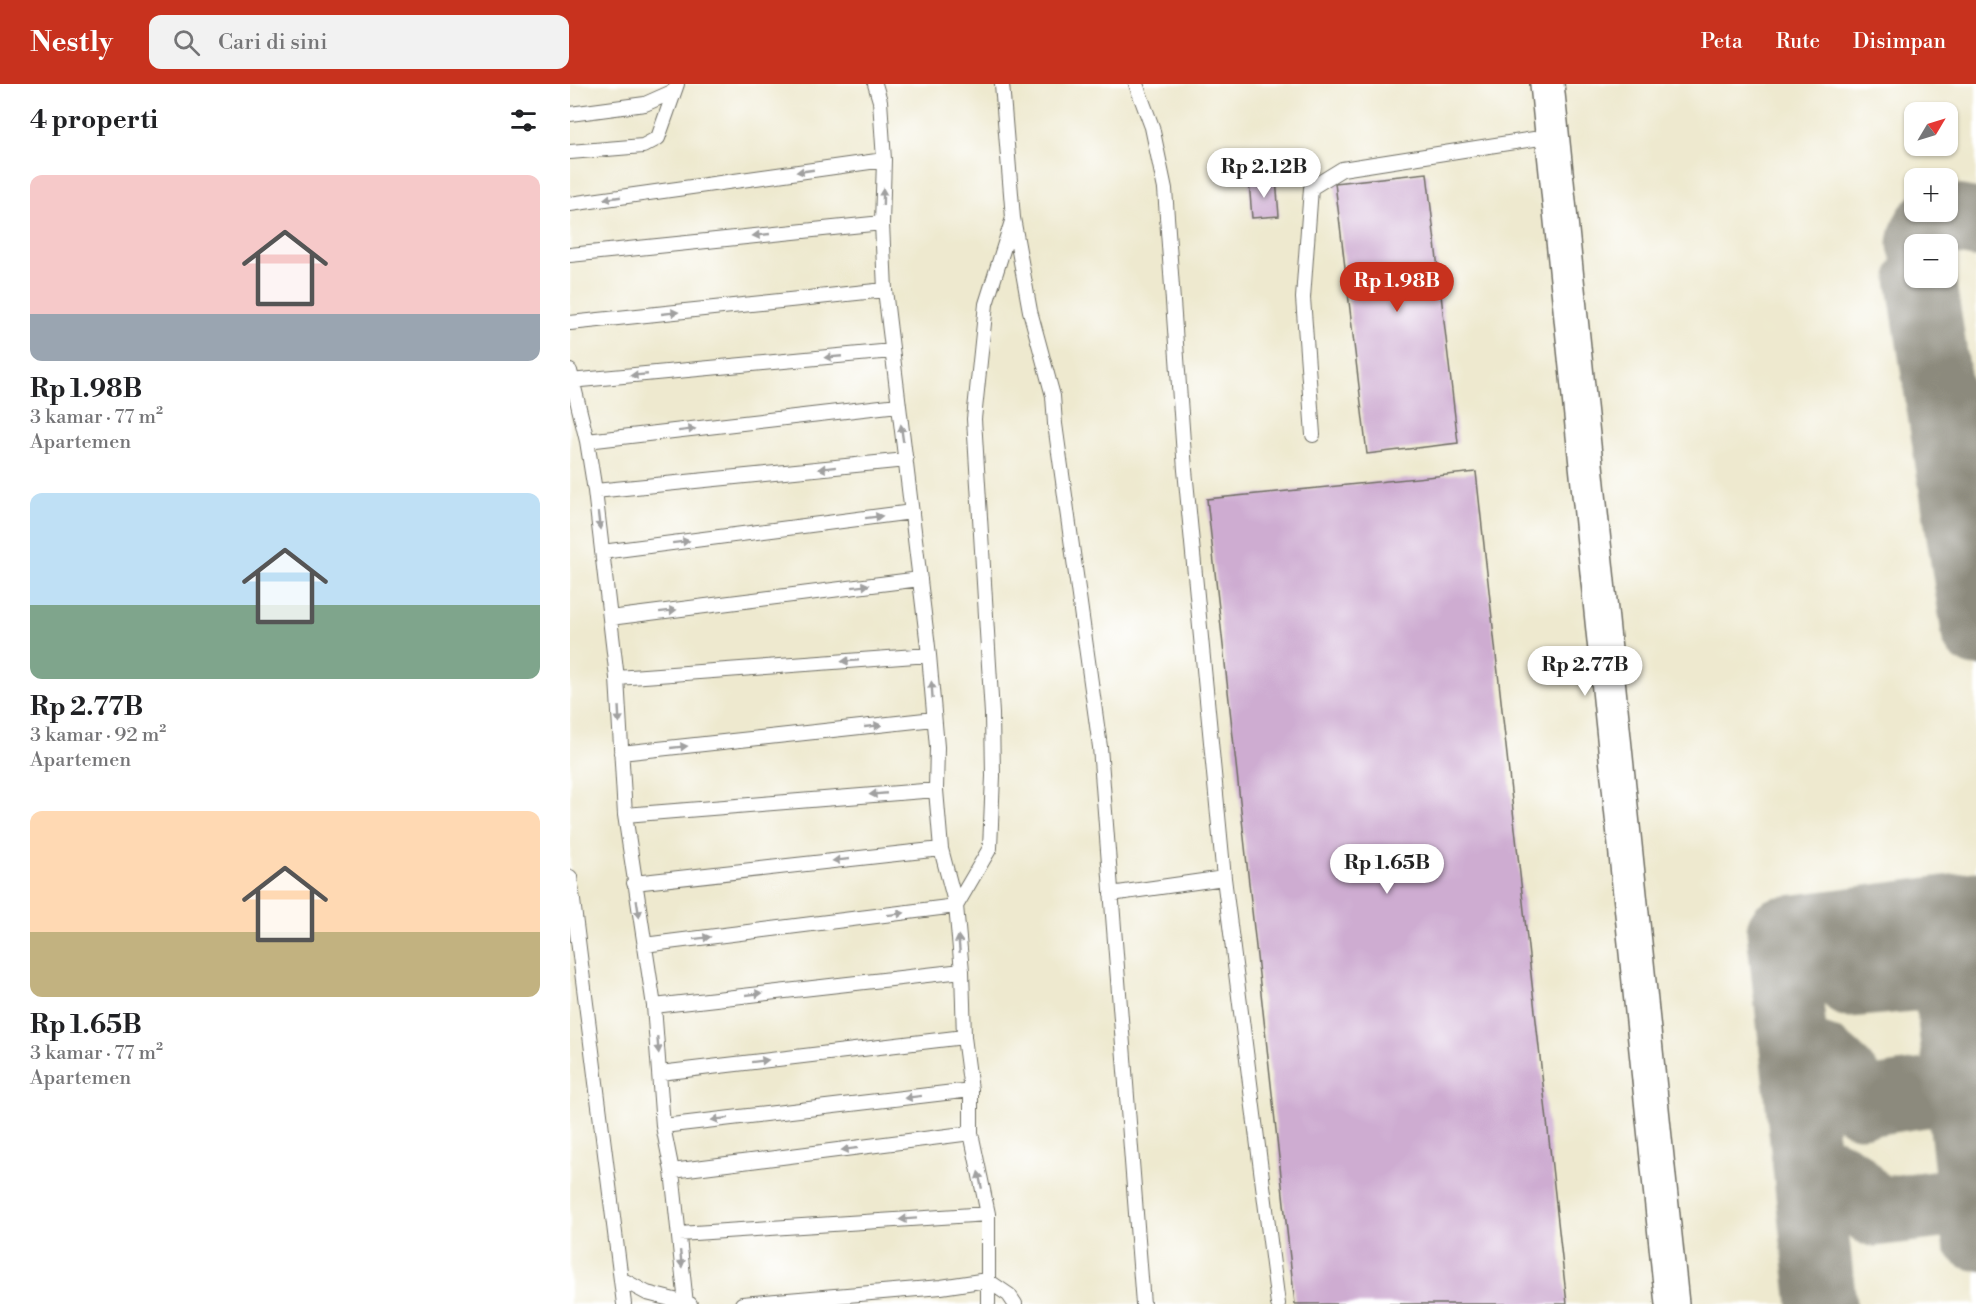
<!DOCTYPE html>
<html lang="id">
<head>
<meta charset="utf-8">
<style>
	body { margin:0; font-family:"Libre Bodoni",serif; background:#f2f2f2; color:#202124; height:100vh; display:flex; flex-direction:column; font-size:22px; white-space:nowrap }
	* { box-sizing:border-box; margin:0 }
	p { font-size:20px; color:#757577 }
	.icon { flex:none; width:33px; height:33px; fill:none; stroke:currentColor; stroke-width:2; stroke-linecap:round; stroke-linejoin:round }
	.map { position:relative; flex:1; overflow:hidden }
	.panel { display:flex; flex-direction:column; background:#fff; width:570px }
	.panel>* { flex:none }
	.needle { width:39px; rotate:52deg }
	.tools { position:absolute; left:1334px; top:18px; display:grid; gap:12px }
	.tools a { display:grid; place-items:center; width:54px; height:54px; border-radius:12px; background:#fff; box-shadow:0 2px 4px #0004; font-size:30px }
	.price { position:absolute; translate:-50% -51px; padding:0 14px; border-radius:21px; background:#fff; color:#222; font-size:20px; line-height:39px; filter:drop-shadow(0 2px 3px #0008) }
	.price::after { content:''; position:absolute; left:50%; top:36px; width:18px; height:14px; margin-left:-9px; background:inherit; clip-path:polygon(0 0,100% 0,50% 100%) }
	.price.current { background:#c8321e; color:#fff }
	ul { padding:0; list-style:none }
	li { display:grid; align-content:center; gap:12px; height:318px; padding:0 30px }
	li span { display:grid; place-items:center; height:186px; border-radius:12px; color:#555 }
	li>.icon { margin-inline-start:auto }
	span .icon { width:108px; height:108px; fill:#fffc; stroke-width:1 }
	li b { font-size:26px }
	h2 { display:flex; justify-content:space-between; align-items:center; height:72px; padding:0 30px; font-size:26px }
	header { display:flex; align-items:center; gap:36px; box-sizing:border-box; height:84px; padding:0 30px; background:#c8321e; color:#fff }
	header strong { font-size:28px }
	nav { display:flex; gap:33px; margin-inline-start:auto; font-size:21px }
	.search { width:420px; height:54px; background:#f2f2f2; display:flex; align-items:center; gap:15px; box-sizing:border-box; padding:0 21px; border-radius:12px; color:#757577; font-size:22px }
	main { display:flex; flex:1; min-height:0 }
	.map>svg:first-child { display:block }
</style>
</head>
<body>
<header>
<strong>Nestly</strong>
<div class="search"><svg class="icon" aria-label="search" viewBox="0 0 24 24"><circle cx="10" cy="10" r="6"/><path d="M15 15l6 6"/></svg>Cari di sini</div>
<nav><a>Peta</a><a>Rute</a><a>Disimpan</a></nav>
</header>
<main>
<section class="panel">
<h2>4 properti<svg class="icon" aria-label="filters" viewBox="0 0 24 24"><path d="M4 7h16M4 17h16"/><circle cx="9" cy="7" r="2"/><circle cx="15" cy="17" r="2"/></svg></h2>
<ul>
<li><span style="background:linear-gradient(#f6c9c9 75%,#9aa5b1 0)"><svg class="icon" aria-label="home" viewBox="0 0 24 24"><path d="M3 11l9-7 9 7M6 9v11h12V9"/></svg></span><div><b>Rp 1.98B</b><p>3 kamar · 77 m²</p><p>Apartemen</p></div></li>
<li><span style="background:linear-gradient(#bfe0f5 60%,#7fa58c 0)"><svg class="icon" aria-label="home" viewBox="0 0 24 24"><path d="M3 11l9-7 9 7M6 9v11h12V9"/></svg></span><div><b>Rp 2.77B</b><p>3 kamar · 92 m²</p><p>Apartemen</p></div></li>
<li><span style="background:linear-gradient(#ffd9b3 65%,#c2b280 0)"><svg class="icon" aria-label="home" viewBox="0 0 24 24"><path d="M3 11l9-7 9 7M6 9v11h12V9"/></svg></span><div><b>Rp 1.65B</b><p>3 kamar · 77 m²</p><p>Apartemen</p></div></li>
</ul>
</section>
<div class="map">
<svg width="1406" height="1220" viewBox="0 0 1406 1220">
	<rect width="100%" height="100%" fill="#fff"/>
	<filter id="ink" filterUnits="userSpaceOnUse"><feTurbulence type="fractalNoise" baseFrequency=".0167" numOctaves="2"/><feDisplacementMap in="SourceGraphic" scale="12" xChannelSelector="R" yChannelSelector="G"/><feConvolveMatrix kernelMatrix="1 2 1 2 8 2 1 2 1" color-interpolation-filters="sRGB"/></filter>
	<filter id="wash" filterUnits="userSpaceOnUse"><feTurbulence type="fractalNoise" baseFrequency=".008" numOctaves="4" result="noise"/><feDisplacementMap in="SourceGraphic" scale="24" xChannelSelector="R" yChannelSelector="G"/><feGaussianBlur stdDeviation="1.35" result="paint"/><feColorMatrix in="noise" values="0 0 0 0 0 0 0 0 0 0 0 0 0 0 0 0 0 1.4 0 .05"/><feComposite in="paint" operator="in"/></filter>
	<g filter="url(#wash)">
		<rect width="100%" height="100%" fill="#eee9cf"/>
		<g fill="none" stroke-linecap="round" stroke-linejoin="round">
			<path stroke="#8c8a7d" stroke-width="69" d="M1352,160C1358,126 1380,134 1406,139
				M1351,194L1406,548
				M1370,827L1406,1152
				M1211,847L1406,822
				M1225,974C1232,974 1242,973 1249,974C1265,978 1284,1006 1291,1019L1406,1001
				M1237,1085L1257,1086L1278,1098L1304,1128L1406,1116
				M1252,1220L1211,847C1241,854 1259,878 1281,899L1406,887"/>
		</g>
		<g id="blocks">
			<path fill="#ceacd1" d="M857,89L888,359L797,370L765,99Z
				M706,95L709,132L682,134L679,97Z
				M906,388L997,1220H725L637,415Z"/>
		</g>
	</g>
	<g filter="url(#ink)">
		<use href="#blocks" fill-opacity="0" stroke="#6f6e64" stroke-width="1.5"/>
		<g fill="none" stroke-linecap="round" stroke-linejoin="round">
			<defs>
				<path id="lane" d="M305,0L310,17L314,76L312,139L315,206L359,571L367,663L366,706L371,765L386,822L392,887L394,953L401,1006V1049L418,1130V1220
					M566,0L582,43L595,105L615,386L654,794L708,1220
					M0,30L75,20L102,8
					M0,68L73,62L88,54L107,0
					M0,120L314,76
					M443,134L460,227L483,312L485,340L530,663L573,1220
					M0,171L312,139
					M0,239L315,206
					M0,287L17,357L25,407L47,594L55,731L84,922L93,1042L102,1087L116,1220
					M0,297L322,267
					M743,351L733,214L741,104L772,85L983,52
					M17,357L328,321
					M25,407L336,376
					M32,468L342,428
					M40,534L350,495
					M47,594L359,571
					M51,669L364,635
					M55,731L366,706
					M0,793L54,1220
					M64,799L371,765
					M541,810L654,794
					M386,822L420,764L423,692L422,630L404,335L416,220L443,134L432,0
					M74,861L386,822
					M84,922L392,887
					M90,989L394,953
					M93,1042L401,1006
					M102,1087L401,1049
					M109,1150L418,1130
					M51,1195L77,1209L120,1220
					M172,1220L371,1203L417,1196L439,1211L445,1220"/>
				<path id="secondary" d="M977,0L1102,1220"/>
			</defs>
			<use href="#lane" stroke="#6f6e64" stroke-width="16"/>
			<use href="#secondary" stroke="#6f6e64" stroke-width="36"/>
			<use href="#lane" stroke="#fff" stroke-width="14"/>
			<use href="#secondary" stroke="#fff" stroke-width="33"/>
		</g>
		<defs><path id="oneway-solid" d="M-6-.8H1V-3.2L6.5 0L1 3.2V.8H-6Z" transform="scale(1.5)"/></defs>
		<g fill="#a0a0a0">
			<use href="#oneway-solid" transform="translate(235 87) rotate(172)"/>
			<use href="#oneway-solid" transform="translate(313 113) rotate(-89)"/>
			<use href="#oneway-solid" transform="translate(42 114) rotate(172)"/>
			<use href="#oneway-solid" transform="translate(191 151) rotate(174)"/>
			<use href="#oneway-solid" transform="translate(100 229) rotate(-6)"/>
			<use href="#oneway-solid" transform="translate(263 273) rotate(175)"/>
			<use href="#oneway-solid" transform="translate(69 291) rotate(175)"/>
			<use href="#oneway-solid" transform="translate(117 346) rotate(-7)"/>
			<use href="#oneway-solid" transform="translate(332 349) rotate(-98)"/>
			<use href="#oneway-solid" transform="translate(257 384) rotate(174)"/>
			<use href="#oneway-solid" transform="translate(304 433) rotate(-7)"/>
			<use href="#oneway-solid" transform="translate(29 437) rotate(83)"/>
			<use href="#oneway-solid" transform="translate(111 458) rotate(-7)"/>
			<use href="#oneway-solid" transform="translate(291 502) rotate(-7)"/>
			<use href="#oneway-solid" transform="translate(98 527) rotate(-7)"/>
			<use href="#oneway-solid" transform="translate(280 577) rotate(176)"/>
			<use href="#oneway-solid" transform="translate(362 606) rotate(-94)"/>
			<use href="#oneway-solid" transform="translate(49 631) rotate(87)"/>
			<use href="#oneway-solid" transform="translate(303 642) rotate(-6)"/>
			<use href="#oneway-solid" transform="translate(109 663) rotate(-6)"/>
			<use href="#oneway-solid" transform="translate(308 710) rotate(175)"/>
			<use href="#oneway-solid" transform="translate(271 776) rotate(174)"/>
			<use href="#oneway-solid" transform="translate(68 825) rotate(81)"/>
			<use href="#oneway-solid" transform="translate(326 830) rotate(-7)"/>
			<use href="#oneway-solid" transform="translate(132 854) rotate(-7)"/>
			<use href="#oneway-solid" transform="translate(389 860) rotate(-95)"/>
			<use href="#oneway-solid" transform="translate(184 910) rotate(-6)"/>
			<use href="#oneway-solid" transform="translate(88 961) rotate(85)"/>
			<use href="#oneway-solid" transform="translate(190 977) rotate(-7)"/>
			<use href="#oneway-solid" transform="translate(343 1013) rotate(173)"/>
			<use href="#oneway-solid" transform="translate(150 1035) rotate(173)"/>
			<use href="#oneway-solid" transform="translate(280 1065) rotate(173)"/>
			<use href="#oneway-solid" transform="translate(410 1096) rotate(-102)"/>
			<use href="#oneway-solid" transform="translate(338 1135) rotate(176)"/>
			<use href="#oneway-solid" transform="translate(111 1175) rotate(84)"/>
		</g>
	</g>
</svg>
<div class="tools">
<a><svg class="needle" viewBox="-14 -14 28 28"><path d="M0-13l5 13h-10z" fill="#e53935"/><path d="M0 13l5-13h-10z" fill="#757577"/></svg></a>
<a>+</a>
<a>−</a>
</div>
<b class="price" style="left:694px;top:115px">Rp 2.12B</b>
<b class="price current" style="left:827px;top:229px">Rp 1.98B</b>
<b class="price" style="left:1015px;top:613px">Rp 2.77B</b>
<b class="price" style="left:817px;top:811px">Rp 1.65B</b>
</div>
</main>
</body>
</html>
